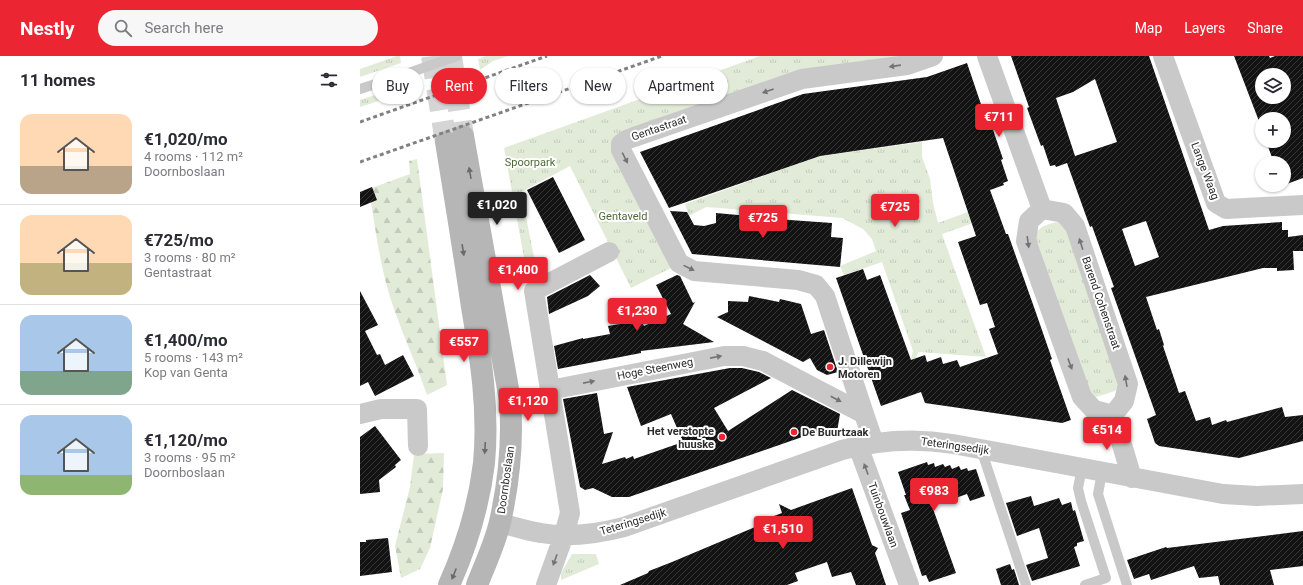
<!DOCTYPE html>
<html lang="en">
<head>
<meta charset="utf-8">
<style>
	body { margin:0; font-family:Roboto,sans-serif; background:#f7f7f7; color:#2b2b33; height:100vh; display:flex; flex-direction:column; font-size:15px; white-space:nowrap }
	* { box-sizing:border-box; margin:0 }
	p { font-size:13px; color:#7c7c81 }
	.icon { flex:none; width:22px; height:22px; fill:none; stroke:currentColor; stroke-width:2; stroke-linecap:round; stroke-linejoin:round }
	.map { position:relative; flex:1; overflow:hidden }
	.sheet { display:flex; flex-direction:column; background:#fff; width:360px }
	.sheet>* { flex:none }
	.banner { position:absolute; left:12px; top:12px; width:380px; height:36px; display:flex; gap:8px }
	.tools { position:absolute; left:895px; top:12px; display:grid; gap:8px }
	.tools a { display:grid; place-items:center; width:36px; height:36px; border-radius:50%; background:#fff; box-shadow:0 1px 3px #0004; font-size:20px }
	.price { position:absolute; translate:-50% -34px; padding:0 9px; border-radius:4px; background:#eb2632; color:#fff; font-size:13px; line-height:26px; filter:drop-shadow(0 1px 2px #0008) }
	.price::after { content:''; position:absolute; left:50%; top:24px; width:12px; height:9px; margin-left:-6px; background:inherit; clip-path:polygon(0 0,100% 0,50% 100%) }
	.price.current { background:#222; color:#fff }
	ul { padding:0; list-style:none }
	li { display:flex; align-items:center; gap:12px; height:100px; padding:0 20px }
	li+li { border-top:1px solid #e1e1e2 }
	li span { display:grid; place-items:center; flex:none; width:112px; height:80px; border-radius:12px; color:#555 }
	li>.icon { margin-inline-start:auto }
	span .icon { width:48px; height:48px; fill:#fffc; stroke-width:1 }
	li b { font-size:17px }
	h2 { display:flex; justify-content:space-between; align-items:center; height:48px; padding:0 20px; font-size:17px }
	.chip { padding:0 14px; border-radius:18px; background:#fff; box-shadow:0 1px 3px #0004; font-size:14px; line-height:36px }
	.chip.current { background:#eb2632; color:#fff }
	header { display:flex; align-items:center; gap:24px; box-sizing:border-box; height:56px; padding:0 20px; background:#eb2632; color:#fff }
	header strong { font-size:19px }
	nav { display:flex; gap:22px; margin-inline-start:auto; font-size:14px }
	.search { width:280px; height:36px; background:#f7f7f7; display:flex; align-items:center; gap:10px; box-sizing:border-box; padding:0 14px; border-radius:22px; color:#7c7c81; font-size:15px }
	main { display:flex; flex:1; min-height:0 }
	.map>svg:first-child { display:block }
</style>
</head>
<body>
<header>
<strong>Nestly</strong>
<div class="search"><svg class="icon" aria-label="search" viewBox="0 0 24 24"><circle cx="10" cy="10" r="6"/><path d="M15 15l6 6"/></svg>Search here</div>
<nav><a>Map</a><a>Layers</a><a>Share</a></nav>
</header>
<main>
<section class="sheet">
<h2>11 homes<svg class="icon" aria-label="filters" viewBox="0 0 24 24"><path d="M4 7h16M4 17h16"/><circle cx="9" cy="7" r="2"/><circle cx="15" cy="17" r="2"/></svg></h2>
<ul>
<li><span style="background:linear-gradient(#ffd9b3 65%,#b9a48a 0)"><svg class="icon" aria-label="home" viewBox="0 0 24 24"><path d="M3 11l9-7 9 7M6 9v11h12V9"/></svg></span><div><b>€1,020/mo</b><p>4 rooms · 112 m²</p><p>Doornboslaan</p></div></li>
<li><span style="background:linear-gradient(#ffd9b3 60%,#c2b280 0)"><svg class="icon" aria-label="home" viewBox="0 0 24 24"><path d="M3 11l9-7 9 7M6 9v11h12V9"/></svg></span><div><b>€725/mo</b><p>3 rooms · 80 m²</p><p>Gentastraat</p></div></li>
<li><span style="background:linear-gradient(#a9c7e8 70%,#7fa58c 0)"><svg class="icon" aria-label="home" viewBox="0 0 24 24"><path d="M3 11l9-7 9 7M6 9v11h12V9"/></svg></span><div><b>€1,400/mo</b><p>5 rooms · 143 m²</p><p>Kop van Genta</p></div></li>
<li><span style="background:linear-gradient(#a9c7e8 75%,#8fb573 0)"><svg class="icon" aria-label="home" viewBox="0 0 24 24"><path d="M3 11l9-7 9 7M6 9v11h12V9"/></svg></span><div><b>€1,120/mo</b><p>3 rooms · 95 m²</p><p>Doornboslaan</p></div></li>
</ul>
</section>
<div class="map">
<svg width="943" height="529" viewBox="0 0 943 529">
	<defs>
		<pattern id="grass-tufts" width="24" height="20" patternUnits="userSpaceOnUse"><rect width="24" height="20" fill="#e2ebd8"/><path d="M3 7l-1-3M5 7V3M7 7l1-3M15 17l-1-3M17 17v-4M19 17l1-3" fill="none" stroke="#c2caba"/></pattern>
		<pattern id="forest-firs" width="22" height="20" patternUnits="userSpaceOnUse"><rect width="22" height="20" fill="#e2ebd8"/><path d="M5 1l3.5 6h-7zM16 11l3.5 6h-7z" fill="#c2caba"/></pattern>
		<pattern id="building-hatch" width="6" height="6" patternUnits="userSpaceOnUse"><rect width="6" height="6" fill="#131313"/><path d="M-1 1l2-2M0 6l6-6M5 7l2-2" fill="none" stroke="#363636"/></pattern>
	</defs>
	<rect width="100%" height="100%" fill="#fff"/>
	<path fill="url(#grass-tufts)" d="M37,0H40L41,7L0,21V13Z
		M126,0H148L133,5L120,14L118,3Z
		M400,0H553L252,84L315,210L271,232L210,110L161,136L179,226L169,229L144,92Z
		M45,29L47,40L31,41L0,51V44Z
		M562,86V101L570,123L573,147L578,167L635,146L639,158L582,178L626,301L558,296L553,315L545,327L553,295L522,206L484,219L480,210L516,195L512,183L503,173L482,162L346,151L329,160L325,148L460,100Z
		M698,166L709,171L761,328L755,335L736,341L724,332L672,183C680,170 684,169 698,166Z
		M212,498H236L239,508L201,524V517Z"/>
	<path fill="url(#forest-firs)" d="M57,103L87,329L67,339C54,301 36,265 26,227C18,196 14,164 9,133L50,118L49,105Z
		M84,397L83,433L70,492L60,513L41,522L35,490L50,431L54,398Z"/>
	<path fill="url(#building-hatch)" fill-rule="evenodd" d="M651,0H789L849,174L863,170L922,166V174H928V181L943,179V195H933L934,214L917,215V212H903L786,241L797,274L799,273L804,289L803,290L819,337L825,335L836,365L850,361L852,369L866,364L867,366L922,351L925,361L943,359V385L879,402L799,390L795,387L787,363L796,359L751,232L754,231L732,170L730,171L707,107L696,111L695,109L690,110L683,89L681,90L667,52L669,51ZM735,23L757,86L715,100L696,42L713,36ZM786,165L799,201L775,210L762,173Z
		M874,0H909L910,2L915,0H943V122L924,129V107H914L906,85H924V63H902V73ZM902,19H924V41H902Z
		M607,7L627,66L630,65L643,103L641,104L648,125L643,127L644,129L630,134L646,178H648L675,254L692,303L690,304L711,364L702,367L565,347L561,336L521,350L476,222L503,213L507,224L520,219L551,304L565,299L567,306L581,301L583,308L597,304L600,311L638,298L629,273L635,271L627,247L620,249L598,186L616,180L583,82L460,100L309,152L280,96L443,38L567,21Z
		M193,121L225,184L199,197L167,134Z
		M12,131L17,144L0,151V136Z
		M310,155L327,156L334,169L344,170L356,167V157L389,160V161L472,167L471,181L483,182L480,211L332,198Z
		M230,219L240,230L228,240L189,258L187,241Z
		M317,219L320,220L333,247L335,246L323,268L354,286L281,295V297L198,313L194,290L223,282V283L250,278L248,270L260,268L253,257L269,254L270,260L278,258L284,270L311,258L296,229Z
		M0,235L18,269L5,275L17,299L20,298L25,309L43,299L54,320L15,340L8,326L0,330Z
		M389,240L419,246L420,243L441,248L451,278L464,274L478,316L467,319L457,314L450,302L443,306L357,261L368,256V245L388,246Z
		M370,312H382L399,316L411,322L354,352L368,375L432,334L480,358L477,376L445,380L269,441H252L233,432L225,434L220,431L203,343L237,337L244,378L253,376L242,408L265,401L266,403L273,400L274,403L323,386L311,358L281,370L267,331Z
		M15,370L41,404L35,409L36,411L19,424L20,436L0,438V381Z
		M567,406L568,409L574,407L575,411L583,408L585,411L590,409L592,413L599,410L601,414L607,412L608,415L616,413L625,440L610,445L607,438L572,450L596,517L569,526L566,519L562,520L541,457L550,454L544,439H546L538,416Z
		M492,432L512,489L518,492L515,497L526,529H496L491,516L472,521L467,506L435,517L438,525L427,529H260L288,517L289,515L312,506L407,466L406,463L422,457L419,448L431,454Z
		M671,440L674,450L699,442L702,449L711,446L713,455L715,454L724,485L717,487V490L714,491L720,510L672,525L666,509L688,502L679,472L657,480L646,447Z
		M943,475V510L910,514L914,529H860L858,520L839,522L834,510L791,524L789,518L774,523L767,504L806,491L807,492Z
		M28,482L32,516L0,520V486H6V484Z
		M650,508L652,514L654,513L659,529H641L636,513Z"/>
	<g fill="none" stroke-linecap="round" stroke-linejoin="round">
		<path stroke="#d5d5d5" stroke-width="22" stroke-dasharray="22 11" stroke-linecap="butt" d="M72,0L86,86
			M91,0L103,80"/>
		<path stroke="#c9c9c9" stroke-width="10" d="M0,33L43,19
			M621,393L666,529
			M722,412L718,432L721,445L746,522L725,529
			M742,416L738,438L767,529"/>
		<path stroke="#c9c9c9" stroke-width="20" d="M627,0L682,153
			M803,0L856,147L866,153L943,149
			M682,153L704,157L715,170L768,328L764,345L753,359
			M682,153L669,165L666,185L722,341L734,354L753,359
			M190,334L364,300H383L403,305L504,358L514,387
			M0,358L21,353H57L58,390
			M504,358L465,240L456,229L438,224L334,215L319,207L261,94V88L266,84L274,81L442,23L547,9L573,0
			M753,359L772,422
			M498,390L549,529
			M140,467C153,470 167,475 181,477C209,482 237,478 264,471L482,394C519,384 556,382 593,388L863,438L897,440L943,438
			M186,529L204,479L210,457L174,235L249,196"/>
		<path stroke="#b6b6b6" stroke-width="22" d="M103,80L150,344C153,385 149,426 140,466C135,488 125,508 117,529
			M86,86C95,141 104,196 112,251C121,303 129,354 124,407C119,449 106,491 89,529"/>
		<path stroke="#818181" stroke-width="3" stroke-dasharray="4 3" stroke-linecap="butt" d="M0,66L187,0
			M0,106L302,0"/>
		<path stroke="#c9c9c9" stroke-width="10" d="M43,19L97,0"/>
	</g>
	<defs><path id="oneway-solid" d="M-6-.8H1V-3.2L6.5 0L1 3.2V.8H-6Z"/></defs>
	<g fill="#737373">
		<use href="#oneway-solid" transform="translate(535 10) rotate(172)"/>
		<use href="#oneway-solid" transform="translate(408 35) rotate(161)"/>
		<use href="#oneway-solid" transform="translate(265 102) rotate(63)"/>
		<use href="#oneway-solid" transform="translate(668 186) rotate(82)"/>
		<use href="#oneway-solid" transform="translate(721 188) rotate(-108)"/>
		<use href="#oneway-solid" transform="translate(329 212) rotate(26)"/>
		<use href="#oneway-solid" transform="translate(356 301) rotate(-11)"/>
		<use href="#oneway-solid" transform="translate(710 308) rotate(70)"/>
		<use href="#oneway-solid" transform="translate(766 325) rotate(-100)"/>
		<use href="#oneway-solid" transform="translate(229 326) rotate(-11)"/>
		<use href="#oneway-solid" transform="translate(476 343) rotate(28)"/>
		<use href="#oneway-solid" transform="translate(506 413) rotate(-110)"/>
		<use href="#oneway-solid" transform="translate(195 504) rotate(110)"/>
	</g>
	<g fill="#6a6a6a">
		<use href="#oneway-solid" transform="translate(110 117) rotate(-100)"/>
		<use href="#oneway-solid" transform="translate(103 194) rotate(81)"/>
		<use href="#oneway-solid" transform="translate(125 392) rotate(93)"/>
		<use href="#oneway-solid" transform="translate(94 518) rotate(112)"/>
	</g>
	<g fill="#eb2632" stroke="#fff" stroke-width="1.5">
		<circle cx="470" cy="311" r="4"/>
		<circle cx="434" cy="376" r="4"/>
		<circle cx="362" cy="381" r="4"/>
	</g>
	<g text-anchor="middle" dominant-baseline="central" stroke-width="4" stroke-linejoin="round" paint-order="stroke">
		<g font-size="11" fill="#2c2c2c" stroke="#fff">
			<text transform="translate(299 72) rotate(-19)">Gentastraat</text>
			<text transform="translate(845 115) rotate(69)">Lange Waag</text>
			<text transform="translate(741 247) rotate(71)">Barend Cohenstraat</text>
			<text transform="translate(295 313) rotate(-11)">Hoge Steenweg</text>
			<text transform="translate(595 390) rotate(8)">Teteringsedijk</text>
			<text transform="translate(146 424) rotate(-82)">Doornboslaan</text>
			<text transform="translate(523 459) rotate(70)">Tuinbouwlaan</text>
			<text transform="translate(273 466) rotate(-17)">Teteringsedijk</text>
		</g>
		<g font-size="11" fill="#4e6938" stroke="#fff">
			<text x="170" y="106">Spoorpark</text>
			<text x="263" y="160">Gentaveld</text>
		</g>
		<g font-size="11" font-weight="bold" fill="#2c2c2c" stroke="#fff" text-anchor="start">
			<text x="478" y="305">J. Dillewijn<tspan x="478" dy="13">Motoren</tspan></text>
			<text x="354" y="375" text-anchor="end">Het verstopte<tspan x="354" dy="13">huuske</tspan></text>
			<text x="442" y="376">De Buurtzaak</text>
		</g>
	</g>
</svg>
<div class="tools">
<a><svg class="icon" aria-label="layers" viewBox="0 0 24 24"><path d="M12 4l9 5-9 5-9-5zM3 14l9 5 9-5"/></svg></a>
<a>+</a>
<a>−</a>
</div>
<b class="price" style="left:639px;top:82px">€711</b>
<b class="price current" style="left:137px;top:170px">€1,020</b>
<b class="price" style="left:535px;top:172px">€725</b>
<b class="price" style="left:403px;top:183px">€725</b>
<b class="price" style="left:158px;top:235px">€1,400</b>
<b class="price" style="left:277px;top:276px">€1,230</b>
<b class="price" style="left:104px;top:307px">€557</b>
<b class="price" style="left:168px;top:366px">€1,120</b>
<b class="price" style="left:747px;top:395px">€514</b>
<b class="price" style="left:574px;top:456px">€983</b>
<b class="price" style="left:423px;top:494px">€1,510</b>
<div class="banner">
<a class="chip">Buy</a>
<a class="chip current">Rent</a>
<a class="chip">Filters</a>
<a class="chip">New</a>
<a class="chip">Apartment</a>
</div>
</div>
</main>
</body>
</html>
